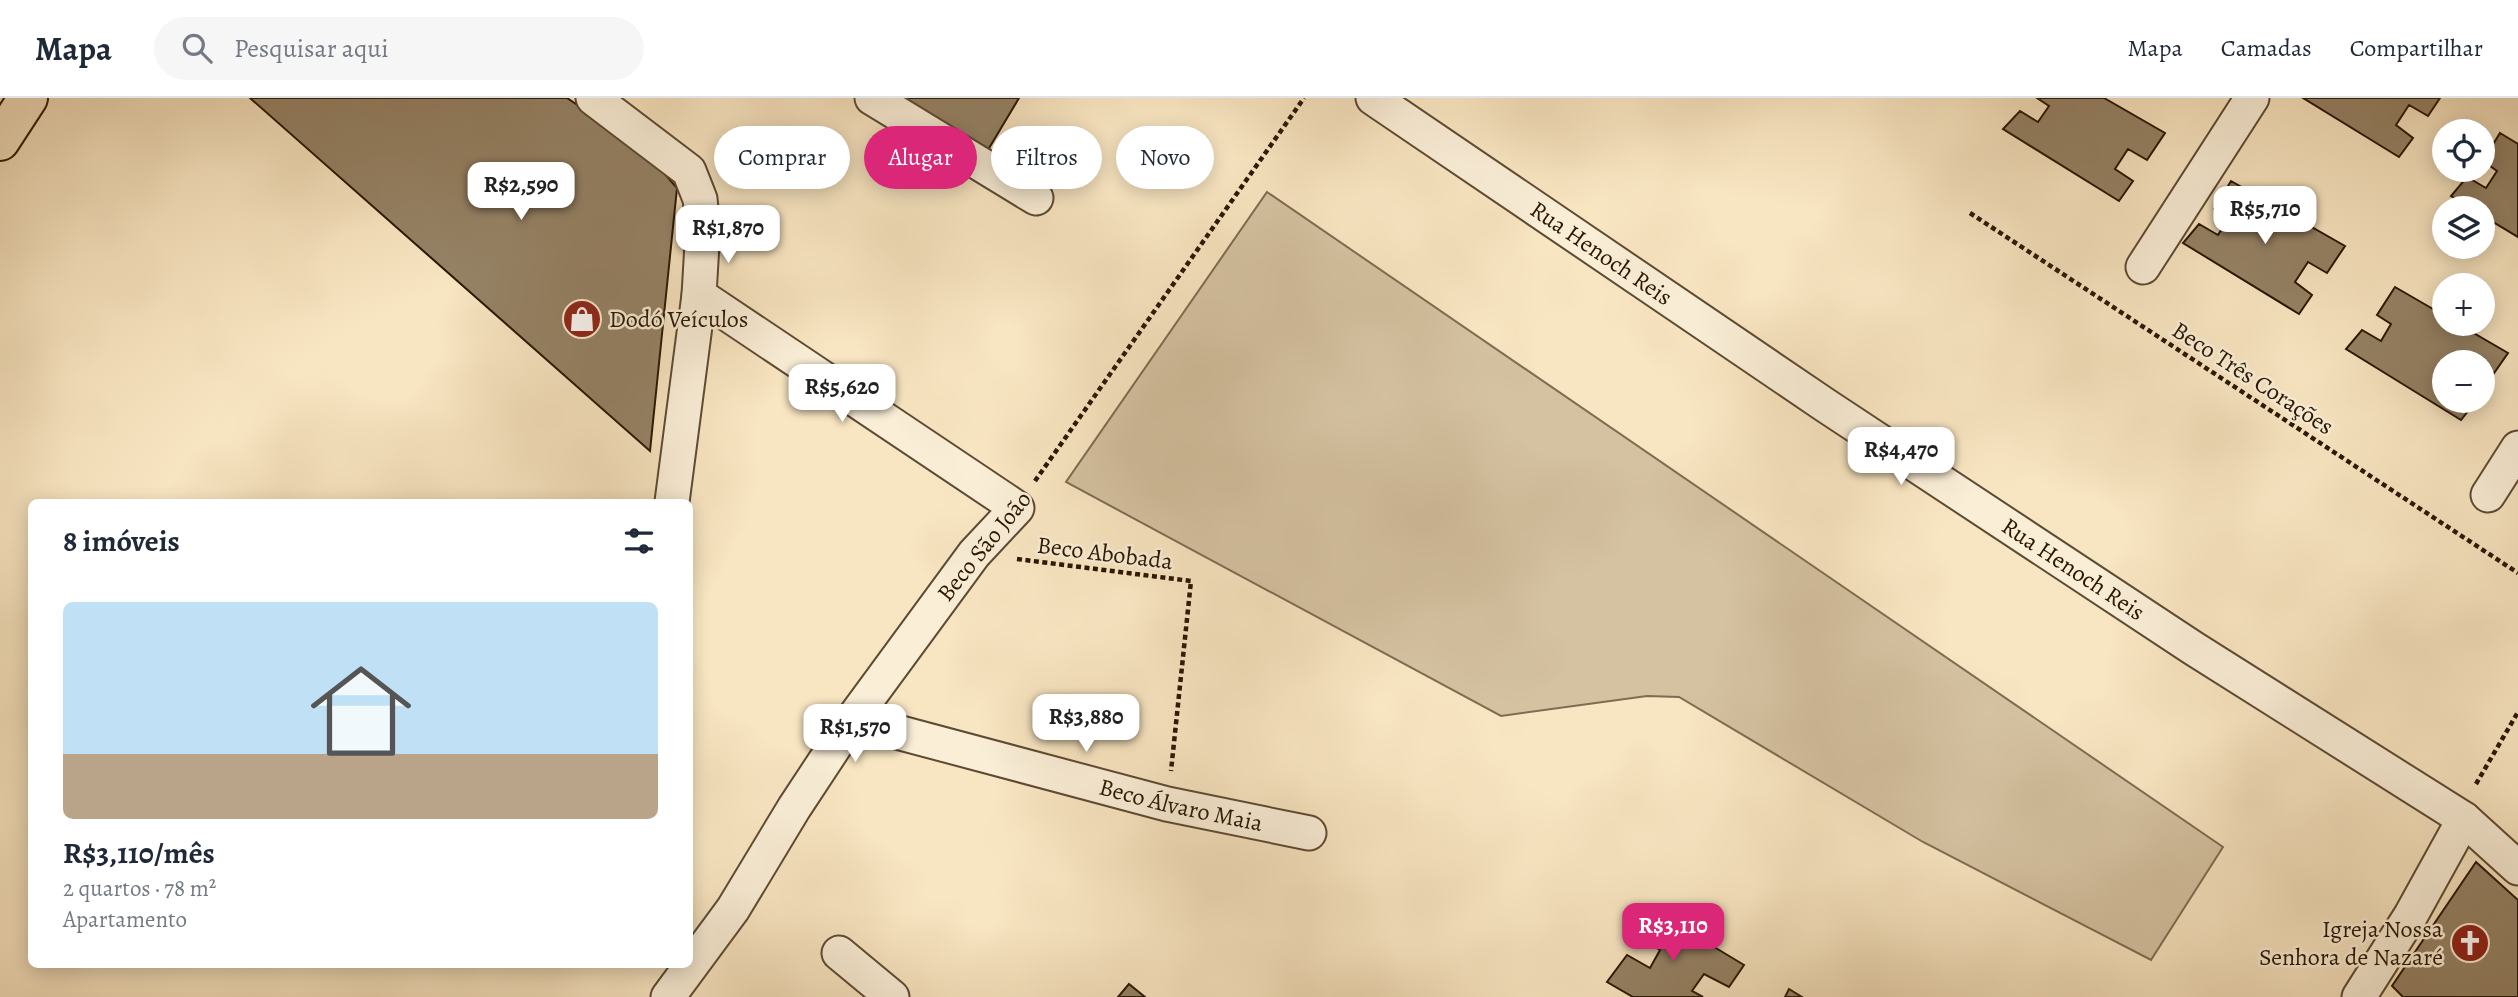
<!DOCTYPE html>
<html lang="pt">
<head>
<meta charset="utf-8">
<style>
	body { margin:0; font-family:Alegreya,serif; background:#f6f6f7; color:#1f2937; height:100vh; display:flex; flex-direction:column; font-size:26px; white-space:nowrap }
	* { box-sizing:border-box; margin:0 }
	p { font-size:23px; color:#747a83 }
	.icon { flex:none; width:38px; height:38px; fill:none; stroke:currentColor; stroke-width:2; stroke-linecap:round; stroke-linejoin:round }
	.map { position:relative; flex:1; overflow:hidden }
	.side { position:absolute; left:28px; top:401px; width:665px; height:469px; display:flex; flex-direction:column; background:#fff; border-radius:10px; box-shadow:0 4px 18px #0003 }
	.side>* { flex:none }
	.banner { position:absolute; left:714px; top:28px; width:665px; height:63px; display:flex; gap:14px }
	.controls { position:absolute; left:2432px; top:21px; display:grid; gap:14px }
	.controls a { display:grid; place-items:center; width:63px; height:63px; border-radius:50%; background:#fff; box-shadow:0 4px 18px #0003; font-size:35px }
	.price { position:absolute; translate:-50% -60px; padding:0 16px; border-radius:14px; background:#fff; color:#222; font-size:23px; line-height:46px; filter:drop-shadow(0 2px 4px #0008) }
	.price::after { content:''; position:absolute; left:50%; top:42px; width:21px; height:16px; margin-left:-10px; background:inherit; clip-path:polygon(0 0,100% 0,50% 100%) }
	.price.selected { background:#db2777; color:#fff }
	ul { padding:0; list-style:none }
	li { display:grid; align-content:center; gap:14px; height:371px; padding:0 35px }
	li+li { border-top:2px solid #e0e1e3 }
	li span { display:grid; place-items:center; height:217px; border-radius:10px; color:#555 }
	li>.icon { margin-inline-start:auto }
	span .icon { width:126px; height:126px; fill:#fffc; stroke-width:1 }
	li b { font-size:30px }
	h2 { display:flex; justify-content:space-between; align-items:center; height:84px; padding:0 35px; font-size:30px }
	.chip { padding:0 24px; border-radius:32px; background:#fff; box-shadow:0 4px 18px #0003; font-size:24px; line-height:63px }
	.chip.selected { background:#db2777; color:#fff }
	header { display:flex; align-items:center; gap:42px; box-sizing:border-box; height:98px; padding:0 35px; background:#fff; border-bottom:2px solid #e0e1e3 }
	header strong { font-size:33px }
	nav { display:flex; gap:38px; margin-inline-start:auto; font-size:24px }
	.search { width:490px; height:63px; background:#f6f6f7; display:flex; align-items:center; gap:18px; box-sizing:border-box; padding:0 24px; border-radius:38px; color:#747a83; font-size:26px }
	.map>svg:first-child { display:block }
</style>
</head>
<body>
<header>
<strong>Mapa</strong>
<div class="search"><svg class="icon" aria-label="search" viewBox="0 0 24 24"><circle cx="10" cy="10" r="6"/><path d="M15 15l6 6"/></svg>Pesquisar aqui</div>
<nav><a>Mapa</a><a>Camadas</a><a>Compartilhar</a></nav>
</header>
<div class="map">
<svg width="2518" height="899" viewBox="0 0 2518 899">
	<rect width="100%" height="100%" fill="#f8e5c1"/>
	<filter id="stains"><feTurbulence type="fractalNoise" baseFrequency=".00286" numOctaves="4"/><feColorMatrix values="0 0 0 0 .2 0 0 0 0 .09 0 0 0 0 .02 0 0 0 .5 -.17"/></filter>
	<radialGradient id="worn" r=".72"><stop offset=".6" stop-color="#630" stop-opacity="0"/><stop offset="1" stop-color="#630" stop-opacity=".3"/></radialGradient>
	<path fill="#d5c2a1" stroke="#7f6c52" stroke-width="2" d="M1267,94L2223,749L2151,862L1923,744L1679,599L1647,598L1501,618L1066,384Z"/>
	<path fill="#958265" stroke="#291702" stroke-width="2" d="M250,0H567L644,52L677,90L650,353Z
		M889,0H1019L985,57Z
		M2037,0H2104L2165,35L2147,62L2128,51L2115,71L2133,83L2119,103L2003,31L2020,13L2038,24L2049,8Z
		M2303,0H2440L2428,18L2409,7L2396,27L2413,40L2399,59Z
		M2500,35L2518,46V139L2483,118V110H2471L2451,98L2467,79L2486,90L2497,73L2483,63Z
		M2231,83L2345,148L2327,175L2308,164L2295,184L2312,197L2299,216L2183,145L2199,126L2218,137L2228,121L2214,111Z
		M2395,189L2445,218V226H2458L2508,255L2490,281L2483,277V264H2445V303H2476L2461,322L2346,251L2362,232L2381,243L2391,226L2377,217Z
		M2476,764L2518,802V899H2403L2392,888Z
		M1651,811L1744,867L1729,889L1704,876L1692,893L1703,899H1633L1607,884L1627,857L1650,870L1660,852L1638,839Z
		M1129,886L1145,899H1118Z
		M1789,891L1802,899H1785Z"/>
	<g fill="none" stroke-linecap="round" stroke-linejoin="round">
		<defs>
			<g id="street">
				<path d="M593,0L689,73L700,101L703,129L699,197L672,404"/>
				<path d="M872,0L1036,100"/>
				<path id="s1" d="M1373,0L1825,307L2193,550L2464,721L2518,770"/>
				<path d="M2143,169L2252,0"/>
				<path d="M2488,397L2518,350"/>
				<path id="s2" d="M852,622L1167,706L1309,735"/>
				<path d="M839,855L892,899"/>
				<path d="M668,899L733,811L794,710L852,622L974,456L1017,410L699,197"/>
				<path d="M2359,899L2411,817L2464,721"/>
			</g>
			<path id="highway" d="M0,43L28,0"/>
		</defs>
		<use href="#street" stroke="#5d4a32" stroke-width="37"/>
		<use href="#highway" stroke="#291702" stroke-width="42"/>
		<path stroke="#291702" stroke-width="4.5" stroke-dasharray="5 3.5" stroke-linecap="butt" d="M1970,115L2518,475
			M1035,383L1304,0
			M1017,461L1191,483L1171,673
			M2476,686L2518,614"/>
		<use href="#street" stroke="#faeed7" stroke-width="33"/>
		<use href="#highway" stroke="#f8e5c1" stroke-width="38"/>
	</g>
	<defs>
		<symbol id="shop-disc" viewBox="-11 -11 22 22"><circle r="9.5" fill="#8f2418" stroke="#faeed7"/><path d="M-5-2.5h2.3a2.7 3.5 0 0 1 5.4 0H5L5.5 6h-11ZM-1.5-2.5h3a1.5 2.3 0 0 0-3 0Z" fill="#fff"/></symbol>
		<symbol id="church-disc" viewBox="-11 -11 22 22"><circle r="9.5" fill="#8f2418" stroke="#faeed7"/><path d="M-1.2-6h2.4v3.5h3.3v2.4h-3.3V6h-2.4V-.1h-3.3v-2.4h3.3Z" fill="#fff"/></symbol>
	</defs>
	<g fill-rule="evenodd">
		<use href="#shop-disc" x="560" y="199" width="44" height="44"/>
		<use href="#church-disc" x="2448" y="823" width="44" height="44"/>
	</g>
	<g text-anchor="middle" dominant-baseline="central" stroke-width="5" stroke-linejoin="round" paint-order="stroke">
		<g font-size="24" fill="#291702" stroke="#faeed7">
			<text stroke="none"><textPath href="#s1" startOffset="276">Rua Henoch Reis</textPath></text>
			<text transform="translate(2253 280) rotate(33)">Beco Três Corações</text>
			<text transform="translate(984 448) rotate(-51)">Beco São João</text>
			<text transform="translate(1105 455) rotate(7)">Beco Abobada</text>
			<text stroke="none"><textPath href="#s1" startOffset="844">Rua Henoch Reis</textPath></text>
			<text stroke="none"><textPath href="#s2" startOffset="340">Beco Álvaro Maia</textPath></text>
		</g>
		<g font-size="24" fill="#291702" stroke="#faeed7" text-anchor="start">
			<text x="609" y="221">Dodó Veículos</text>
			<text x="2443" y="831" text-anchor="end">Igreja Nossa<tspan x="2443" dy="28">Senhora de Nazaré</tspan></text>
		</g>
	</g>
	<rect width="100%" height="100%" filter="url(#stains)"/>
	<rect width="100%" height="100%" fill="url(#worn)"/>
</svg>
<div class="controls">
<a><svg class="icon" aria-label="locate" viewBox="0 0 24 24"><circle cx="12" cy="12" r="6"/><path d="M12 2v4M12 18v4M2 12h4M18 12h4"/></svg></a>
<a><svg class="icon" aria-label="layers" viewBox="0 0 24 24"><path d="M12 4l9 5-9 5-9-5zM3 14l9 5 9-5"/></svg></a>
<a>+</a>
<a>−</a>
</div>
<b class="price" style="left:521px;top:124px">R$2,590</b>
<b class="price" style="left:2265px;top:148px">R$5,710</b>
<b class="price" style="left:728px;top:167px">R$1,870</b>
<b class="price" style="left:842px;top:326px">R$5,620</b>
<b class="price" style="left:1901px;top:389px">R$4,470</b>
<b class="price" style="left:1086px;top:656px">R$3,880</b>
<b class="price" style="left:855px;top:666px">R$1,570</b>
<b class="price selected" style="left:1673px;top:865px">R$3,110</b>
<div class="banner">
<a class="chip">Comprar</a>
<a class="chip selected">Alugar</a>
<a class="chip">Filtros</a>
<a class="chip">Novo</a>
</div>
<section class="side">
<h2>8 imóveis<svg class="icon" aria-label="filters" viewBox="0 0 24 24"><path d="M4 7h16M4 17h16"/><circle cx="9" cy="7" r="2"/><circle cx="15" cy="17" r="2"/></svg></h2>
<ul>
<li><span style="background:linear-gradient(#bfe0f5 70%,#b9a48a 0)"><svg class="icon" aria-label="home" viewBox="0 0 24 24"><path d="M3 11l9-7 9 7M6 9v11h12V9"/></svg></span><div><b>R$3,110/mês</b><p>2 quartos · 78 m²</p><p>Apartamento</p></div></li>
</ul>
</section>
</div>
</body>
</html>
